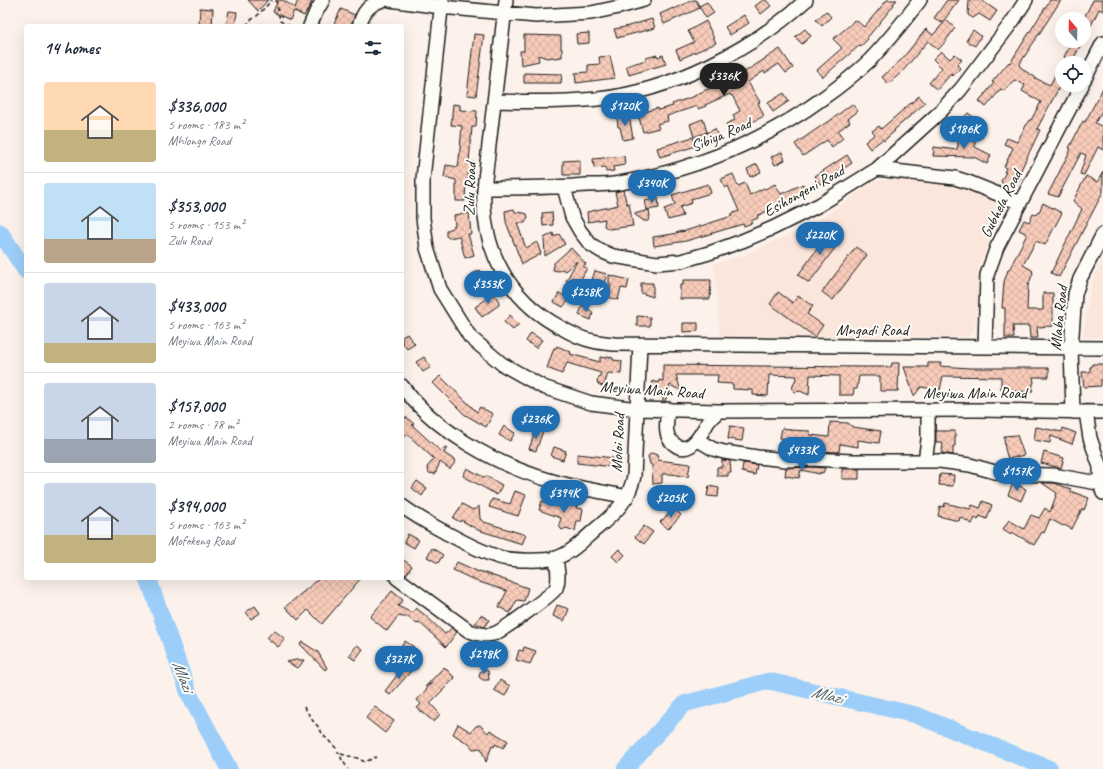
<!DOCTYPE html>
<html lang="en">
<head>
<meta charset="utf-8">
<style>
	body { margin:0; font-family:Caveat,sans-serif; background:#f6f6f7; color:#1f2937; height:100vh; display:flex; flex-direction:column; font-size:15px; white-space:nowrap }
	* { box-sizing:border-box; margin:0 }
	p { font-size:13px; color:#747a83 }
	.icon { flex:none; width:22px; height:22px; fill:none; stroke:currentColor; stroke-width:2; stroke-linecap:round; stroke-linejoin:round }
	.map { position:relative; flex:1; overflow:hidden }
	.drawer { position:absolute; left:24px; top:24px; width:380px; height:556px; display:flex; flex-direction:column; background:#fff; border-radius:4px; box-shadow:0 4px 16px #0002 }
	.drawer>* { flex:none }
	.needle { width:26px; rotate:340deg }
	.controls { position:absolute; left:1055px; top:12px; display:grid; gap:8px }
	.controls a { display:grid; place-items:center; width:36px; height:36px; border-radius:50%; background:#fff; box-shadow:0 4px 16px #0002; font-size:20px }
	.price { position:absolute; translate:-50% -34px; padding:0 9px; border-radius:14px; background:#1f6fb2; color:#fff; font-size:13px; line-height:26px; filter:drop-shadow(0 1px 2px #0008) }
	.price::after { content:''; position:absolute; left:50%; top:24px; width:12px; height:9px; margin-left:-6px; background:inherit; clip-path:polygon(0 0,100% 0,50% 100%) }
	.price.current { background:#222; color:#fff }
	ul { padding:0; list-style:none }
	li { display:flex; align-items:center; gap:12px; height:100px; padding:0 20px }
	li+li { border-top:1px solid #e0e1e3 }
	li span { display:grid; place-items:center; flex:none; width:112px; height:80px; border-radius:4px; color:#555 }
	li>.icon { margin-inline-start:auto }
	span .icon { width:48px; height:48px; fill:#fffc; stroke-width:1 }
	li b { font-size:17px }
	h2 { display:flex; justify-content:space-between; align-items:center; height:48px; padding:0 20px; font-size:17px }
	.map>svg:first-child { display:block }
</style>
</head>
<body>
<div class="map">
<svg width="1103" height="769" viewBox="0 0 1103 769">
	<defs>
		<pattern id="building-cross-hatch" width="8" height="8" patternUnits="userSpaceOnUse"><rect width="8" height="8" fill="#f8cbba"/><path d="M0 0l8 8M0 8l8-8" fill="none" stroke="#d4ae9f"/></pattern>
	</defs>
	<rect width="100%" height="100%" fill="#fcf2eb"/>
	<filter id="ink" filterUnits="userSpaceOnUse"><feTurbulence type="fractalNoise" baseFrequency=".025" numOctaves="2"/><feDisplacementMap in="SourceGraphic" scale="8" xChannelSelector="R" yChannelSelector="G"/><feConvolveMatrix kernelMatrix="1 2 1 2 8 2 1 2 1" color-interpolation-filters="sRGB"/></filter>
	<g filter="url(#ink)">
		<path fill="#fbe6dc" d="M890,179L962,184L1005,209L979,266L978,315L974,330L967,337H720L714,264L746,254L814,223L874,182Z
			M1103,260V337H1083L1091,283Z"/>
		<g fill="none" stroke-linecap="round" stroke-linejoin="round">
			<path stroke="#9ccef9" stroke-width="17" d="M0,232L26,271
				M148,578L189,694L229,769
				M625,769L684,704L769,681L916,715L1050,769"/>
		</g>
		<path fill="url(#building-cross-hatch)" stroke="#1c1c1c" d="M248,0H268L258,11Z
			M278,0H283L295,8L298,0H306L312,2L304,16L294,11L290,20L273,12Z
			M693,0H696L700,8L664,24L660,14L673,8L674,9Z
			M763,0H766L771,6L761,14L755,6Z
			M887,0H897L893,4L894,5L867,38L868,39L861,46L860,45L823,77L817,70L842,48L833,39L850,25L854,20L857,21L864,27Z
			M947,0H959L942,23L934,18Z
			M969,0H981L997,11L990,21L979,14L973,18L968,15Z
			M1050,0H1061L1019,65L1025,71L1035,77V78L1050,85L1062,61V82L1037,129L1040,130L1018,176L1021,178L1015,187L1013,185L1011,187L1004,186L1001,181L1006,172H1004L1006,168L1004,167L1013,148L1004,144L1007,138L1017,142L1029,120H1031L1041,102L1022,91L1025,85L1014,80L1004,91L1001,89L986,107L979,101L994,83L992,82L1009,62L1010,63Z
			M1093,0H1103V11L1099,9L1084,40V18Z
			M707,2L714,13L706,18L699,6Z
			M200,8L213,9L212,26L199,25Z
			M341,9L355,15L351,26H333Z
			M229,11L237,12L235,26H226Z
			M826,11L831,17L822,26L816,20Z
			M744,15L749,23L730,35L725,27Z
			M652,19L655,28L617,38L614,29L625,27Z
			M946,20L955,28L945,42L938,50L928,41L902,72L888,84L882,77L902,59L926,29L933,35Z
			M706,21L716,43L680,59L676,50L694,42L688,31Z
			M805,29L811,36L802,44L795,37Z
			M973,30L981,36L975,46L966,41Z
			M589,33V43L577,44L576,34Z
			M474,34L484,35L476,96L467,95Z
			M524,35L561,36V49H562V57L554,58L553,57L547,58L538,55L539,61L521,65L520,51H524Z
			M1072,41L1081,44L1072,62L1064,57Z
			M780,49L793,68L786,73L779,64L765,73L764,71L748,82L760,102L758,103L764,116L730,133L726,124L735,120L733,115L740,111L732,95L731,96L730,94L705,105L706,106L698,109L697,106L667,116L668,121L657,124L659,128L643,132L638,114L658,108V110L673,106L672,104L695,96V95L743,73Z
			M941,51L950,59L955,54L962,60L957,65L960,68L953,76L951,74L937,90L929,83L942,68L933,59Z
			M657,55L658,57L663,55L666,64L629,75L626,66L646,60V58Z
			M610,56L615,78L576,83L575,73L588,72V65L600,64L599,57Z
			M524,73L562,74L561,83H524Z
			M1103,88V109L1095,123L1103,127V150L1098,147L1084,175L1080,174L1086,155L1081,153L1058,197L1048,194L1071,149L1069,148L1083,121L1085,122Z
			M784,93L789,101L773,112L768,103Z
			M919,96L925,103L894,130L895,131L888,137L884,141L883,139L870,149L865,142L875,134L872,131L879,126L881,129Z
			M453,104L460,105V110L477,111L476,127H472L469,162H473L472,174L468,173V180H466L465,201H456V180L444,177L446,165L458,167L459,160L462,126L451,125Z
			M852,104L858,111L848,119L850,122L838,131L843,138L832,147L827,140L803,156L795,144L827,122V123Z
			M968,113L976,119L967,129L960,122Z
			M629,115L633,138L623,140L620,127H618L617,118Z
			M703,119L707,132L694,137L690,124Z
			M715,129L719,138L707,143L704,134Z
			M693,137L696,146L660,157L657,148Z
			M958,137H975V147L991,155L987,164L974,157L933,156L934,147L957,150V147H958Z
			M782,152L785,160L775,165L771,157Z
			M847,155L852,163L820,184L815,176Z
			M624,156L625,165L613,167L614,171L606,172L605,167L594,168L593,159Z
			M580,160V175H563V161Z
			M757,164L761,172L750,177L747,169Z
			M1103,172V192L1059,277L1051,273L1082,209L1073,201L1086,176L1097,182Z
			M733,174L738,186L745,183L750,195L764,188L765,189L775,184L781,194L803,184L807,192L778,207V206L757,216L758,218L751,221L752,223L744,226L743,224L686,241L654,246L653,237L673,234L682,231V232L732,216L731,214L739,211L728,186L725,188L721,179Z
			M708,184L711,193L691,199L692,203L680,207L683,216L668,220L664,209L675,205L672,195Z
			M623,190L627,204L629,203L633,226L609,229L604,226L605,219L588,222L587,212L618,205L615,192Z
			M658,198L659,208L647,210L645,201Z
			M1043,203L1062,213L1045,245L1036,241L1023,265L1032,270L1033,273L1028,286L1027,310H1043V293H1053V326L1037,327L1038,338H1030L1029,326H1013L1014,338H1005V308H1002L1004,282L1008,270H1009L1027,234L1019,230L1024,220L1029,222L1033,214L1036,215L1038,211L1039,212Z
			M514,209L515,212L524,213L527,214L528,217L525,223H517L526,248L537,242L541,254L522,264L506,222L505,211Z
			M649,210L650,217L648,221H644L634,214Z
			M552,212L553,225L543,226L542,213Z
			M469,213L471,234H468L474,255L465,258L459,236L449,238L446,236V231L455,226L454,215Z
			M832,229L843,237L809,283L798,275Z
			M553,233L554,237L559,234L565,244L545,256L544,238Z
			M856,247L867,255L833,300L822,292Z
			M571,248L586,264L583,267L587,268L579,283L573,278L568,282L566,281L577,261L565,271L562,269L559,271L553,270L554,263Z
			M480,270L486,281L477,285L472,274Z
			M595,271L607,274L604,283L592,279Z
			M609,275L629,280L627,289L621,288L618,300L608,297L611,285L609,284Z
			M683,280H711L710,299H680V285H683Z
			M641,283H653V297L641,293Z
			M778,292L793,303L798,296L813,306L807,314L823,325L815,337L770,304Z
			M559,293L568,298V301L563,307L554,302Z
			M492,295H495L499,302V305L482,317L475,307Z
			M582,306L593,312L591,320L579,315Z
			M510,315L519,324L513,330L504,322Z
			M637,316L650,317V326H637Z
			M683,323H698V331L683,332Z
			M531,333L542,340L536,348L526,341Z
			M407,334L415,344L407,349L402,342V337Z
			M557,346L571,352L570,354L600,362V357L606,358L607,356L613,358V360L622,361L621,374L608,373L605,383L602,386L598,384L597,381L601,373L567,363L562,374L547,368L554,348H556Z
			M424,357L431,367L423,372L416,362Z
			M892,363H899L898,391H880V376H859L857,389H854L853,395H839V376L810,375L809,395L800,391L795,392L792,388L797,376L769,375L768,396L753,395V390L733,389V384L717,383L718,375H676L681,391L670,385L665,402H663V392L651,389L653,381L659,383V380L663,381V365L863,367H891Z
			M928,363H941L940,366L970,368H1049V377H1033L1034,383L1033,384L1032,392L1001,390V377L943,376L940,390L921,387L914,396L904,367H928Z
			M1092,364H1103V380H1101V386L1084,387L1082,372H1090V367H1092Z
			M440,376L477,412L480,407L493,414L486,427L464,414L433,383Z
			M406,417L414,424L412,425L436,447L441,451L445,447L447,448L444,453L456,461L450,469L440,462L435,474L429,473L427,467L434,459L407,434L402,440V422Z
			M830,422L848,423L853,427L881,431L879,443L858,440V447L840,444L839,452L811,451L791,452L792,440L780,438L782,428L790,429V430L810,431V435L829,437Z
			M504,426L515,433L510,441L499,435Z
			M730,426L744,428L742,441L728,439Z
			M1036,427L1062,432L1063,428L1076,433L1072,444L1051,436L1050,443L1034,440Z
			M536,429L543,431L536,451L529,449Z
			M936,431H955V446H953V455L942,453L943,442H936Z
			M1017,435L1024,455L1008,459L1005,449L1004,436Z
			M554,447L566,451L563,460L551,456Z
			M1044,452L1064,458L1061,468L1041,463Z
			M652,453L657,455L658,460L690,464L688,477L671,474H662V483L653,484L652,465L650,464L648,456Z
			M578,454L614,458L613,467L577,463Z
			M722,460L730,461L731,473H728V476H717V467H722Z
			M743,463L757,465L755,475L742,472Z
			M811,467L825,468L823,473L820,472V474L801,470L799,478L785,476L786,468Z
			M467,468L485,478L486,476L502,485L497,495L463,476Z
			M842,469H859V479H842Z
			M940,474L954,475L953,486L939,485Z
			M417,481L427,488L422,496L412,488Z
			M1013,483L1026,489L1021,501L1008,495Z
			M1042,483H1054L1071,489L1070,491L1089,498L1084,510L1082,509L1072,529L1064,525L1063,526L1050,519L1044,533L1042,532L1034,545L1012,532L1011,534L1003,529L1009,520L1024,529L1031,515L1039,518L1045,508L1050,512L1057,493Z
			M709,486L719,488L718,497L707,496Z
			M515,491L526,495L518,516L489,507L492,499L510,504Z
			M563,500L571,501L570,504L577,505L576,508L583,509L581,521H577L575,531L566,528L562,530L561,529L559,525L561,518L539,510L542,501L562,507Z
			M983,501L992,505L987,519L980,516L978,520L975,518L972,524L960,517L959,521L938,516L940,506L944,507L945,503L970,509L972,505L980,508Z
			M462,504L473,510L479,506L480,519L484,522L526,535L522,544L478,530L461,520L460,522L453,518L458,510H460L459,509Z
			M674,509L681,515L668,529L660,522Z
			M644,526L653,532L644,544L635,537Z
			M408,534L419,540L414,548L404,542Z
			M432,548L443,555L438,563L427,557Z
			M619,549L625,555L618,562L612,556Z
			M402,559L412,566L406,575L402,572Z
			M457,562L479,572V571L528,588L524,601L517,600L510,613L499,607L507,591L476,581L453,570Z
			M320,578H361L322,624L308,610L298,620L285,607Z
			M392,591L403,600L398,606L412,613L416,608L425,615L445,634L452,628L457,632L446,647L419,622L417,624L409,618L410,617H403L398,616L387,631L370,617Z
			M557,605L569,609L564,621L553,616Z
			M255,606L260,613L251,619L246,612Z
			M481,615L489,620L484,627L475,623Z
			M274,630L285,639L278,647L267,638Z
			M405,641L414,647L408,656L399,649Z
			M302,642L318,652L327,668L325,670L300,644Z
			M357,645L363,649L355,660L349,656Z
			M524,647L536,651L530,664L516,660L519,650L523,651Z
			M296,660H304L299,667L297,668L287,662Z
			M405,665L412,670L390,695L385,691Z
			M444,667L455,678L430,703L440,714L434,722L417,708L421,704L417,700L432,683L425,687Z
			M484,670L488,671L489,680H483L479,677L480,672Z
			M500,680L510,686L505,696L494,690Z
			M375,707L394,721L385,733L366,718Z
			M458,724L471,732L476,726L480,725L488,733L490,730L508,741L503,748L498,745V746L495,744L494,747L492,746L486,762L481,748L473,749L469,744L453,734Z"/>
		<g fill="none" stroke-linecap="round" stroke-linejoin="round">
			<defs>
				<path id="minor" d="M390,0L441,7L536,16L591,13L619,7L644,0
					M442,0L423,179V218L427,248L440,289L470,337L502,364L543,387L591,403L637,409L719,411L979,410L1103,412
					M506,0L484,188C481,247 507,299 560,327C570,333 581,339 593,341C600,343 607,343 614,344L1103,348
					M310,26L316,12L323,0
					M359,26C363,12 369,4 383,0
					M1084,80L1103,43
					M495,101C529,102 564,102 598,99C670,91 753,50 806,0
					M877,169L955,178L968,182L1020,203
					M564,187L572,217L580,231L590,244L601,251L613,256L657,263L681,261L709,253L742,241L773,228L819,205L877,169L940,112L961,89L1012,22L1026,0
					M484,188C519,188 553,188 587,185C598,185 610,185 620,183C695,170 761,143 823,98C839,87 855,74 870,60C888,41 904,21 920,0
					M985,347L987,275L997,247L1082,85
					M402,386C435,431 497,465 549,480C575,488 601,491 627,497
					M668,409C667,421 663,436 674,444C690,457 702,433 708,422C711,418 715,414 719,411
					M1073,412L1071,348L1075,294L1080,279L1103,234
					M1086,412L1090,438L1100,467V483L1103,493
					M698,440L713,449L724,452L757,457L786,460L811,459L852,461H939L970,465L1002,474L1053,475L1103,484
					M925,461L928,440V410
					M402,506C414,515 428,523 441,530C460,540 478,551 499,557C511,561 545,561 556,558C572,553 584,539 596,529C615,513 629,501 634,476L640,345
					M397,578L469,631C477,633 485,637 493,634C500,633 553,594 556,588C560,579 557,568 556,558"/>
			</defs>
			<use href="#minor" stroke="#1c1c1c" stroke-width="16"/>
			<path stroke="#1c1c1c" stroke-width="1.5" stroke-dasharray="4 3" stroke-linecap="butt" d="M276,0L280,21L290,26
				M247,26L249,21L256,17L272,0
				M304,707L315,724L317,725L324,736L336,748L338,752L341,754V758L348,769
				M341,754L357,758L365,762L376,757"/>
			<use href="#minor" stroke="#fdfcf7" stroke-width="13"/>
		</g>
	</g>
	<g text-anchor="middle" dominant-baseline="central" stroke-width="4" stroke-linejoin="round" paint-order="stroke">
		<g font-size="16" fill="#1c1c1c" stroke="#fdfcf7">
			<text transform="translate(721 135) rotate(-23)">Sibiya Road</text>
			<text transform="translate(470 189) rotate(-88)">Zulu Road</text>
			<text transform="translate(804 191) rotate(-29)">Esihonqeni Road</text>
			<text transform="translate(1001 204) rotate(-63)">Gubhela Road</text>
			<text transform="translate(1059 318) rotate(-84)">Mlaba Road</text>
			<text x="872" y="330">Mngadi Road</text>
			<text transform="translate(652 390) rotate(4)">Meyiwa Main Road</text>
			<text x="975" y="393">Meyiwa Main Road</text>
			<text transform="translate(618 443) rotate(-87)">Moloi Road</text>
		</g>
		<g font-size="17" font-style="italic" fill="#495a69" stroke="#fdfcf7">
			<text transform="translate(183 676) rotate(69)">Mlazi</text>
			<text transform="translate(827 695) rotate(13)">Mlazi</text>
		</g>
	</g>
</svg>
<div class="controls">
<a><svg class="needle" viewBox="-14 -14 28 28"><path d="M0-13l5 13h-10z" fill="#e53935"/><path d="M0 13l5-13h-10z" fill="#747a83"/></svg></a>
<a><svg class="icon" aria-label="locate" viewBox="0 0 24 24"><circle cx="12" cy="12" r="6"/><path d="M12 2v4M12 18v4M2 12h4M18 12h4"/></svg></a>
</div>
<b class="price current" style="left:724px;top:97px">$336K</b>
<b class="price" style="left:625px;top:127px">$120K</b>
<b class="price" style="left:964px;top:150px">$186K</b>
<b class="price" style="left:652px;top:204px">$340K</b>
<b class="price" style="left:820px;top:256px">$220K</b>
<b class="price" style="left:488px;top:305px">$353K</b>
<b class="price" style="left:586px;top:313px">$258K</b>
<b class="price" style="left:536px;top:440px">$236K</b>
<b class="price" style="left:802px;top:471px">$433K</b>
<b class="price" style="left:1017px;top:492px">$157K</b>
<b class="price" style="left:564px;top:514px">$394K</b>
<b class="price" style="left:671px;top:519px">$205K</b>
<b class="price" style="left:484px;top:675px">$298K</b>
<b class="price" style="left:399px;top:680px">$327K</b>
<section class="drawer">
<h2>14 homes<svg class="icon" aria-label="filters" viewBox="0 0 24 24"><path d="M4 7h16M4 17h16"/><circle cx="9" cy="7" r="2"/><circle cx="15" cy="17" r="2"/></svg></h2>
<ul>
<li><span style="background:linear-gradient(#ffd9b3 60%,#c2b280 0)"><svg class="icon" aria-label="home" viewBox="0 0 24 24"><path d="M3 11l9-7 9 7M6 9v11h12V9"/></svg></span><div><b>$336,000</b><p>5 rooms · 183 m²</p><p>Mhlongo Road</p></div></li>
<li><span style="background:linear-gradient(#bfe0f5 70%,#b9a48a 0)"><svg class="icon" aria-label="home" viewBox="0 0 24 24"><path d="M3 11l9-7 9 7M6 9v11h12V9"/></svg></span><div><b>$353,000</b><p>5 rooms · 153 m²</p><p>Zulu Road</p></div></li>
<li><span style="background:linear-gradient(#c9d6e8 75%,#c2b280 0)"><svg class="icon" aria-label="home" viewBox="0 0 24 24"><path d="M3 11l9-7 9 7M6 9v11h12V9"/></svg></span><div><b>$433,000</b><p>5 rooms · 163 m²</p><p>Meyiwa Main Road</p></div></li>
<li><span style="background:linear-gradient(#c9d6e8 70%,#9aa5b1 0)"><svg class="icon" aria-label="home" viewBox="0 0 24 24"><path d="M3 11l9-7 9 7M6 9v11h12V9"/></svg></span><div><b>$157,000</b><p>2 rooms · 78 m²</p><p>Meyiwa Main Road</p></div></li>
<li><span style="background:linear-gradient(#c9d6e8 65%,#c2b280 0)"><svg class="icon" aria-label="home" viewBox="0 0 24 24"><path d="M3 11l9-7 9 7M6 9v11h12V9"/></svg></span><div><b>$394,000</b><p>5 rooms · 163 m²</p><p>Mofokeng Road</p></div></li>
</ul>
</section>
</div>
</body>
</html>
